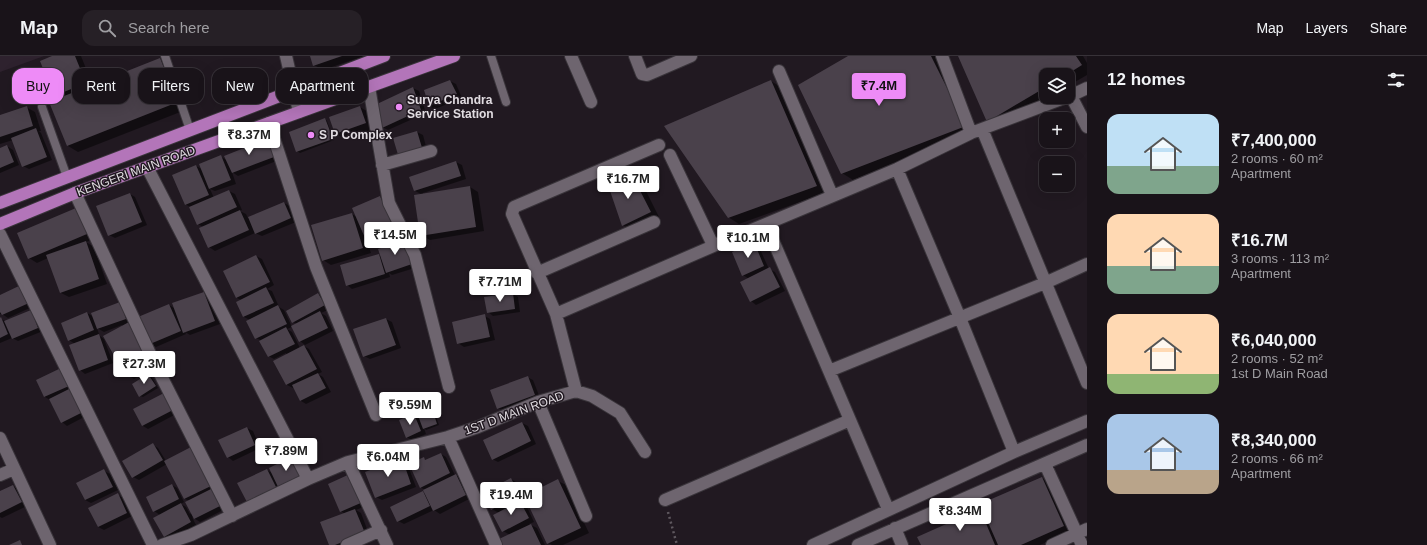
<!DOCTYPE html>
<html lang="en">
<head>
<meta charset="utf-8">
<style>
	body { margin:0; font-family:Arial,sans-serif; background:#262026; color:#f1f3f6; height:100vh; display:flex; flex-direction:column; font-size:15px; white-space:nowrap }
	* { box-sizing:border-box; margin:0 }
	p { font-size:13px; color:#9f9ea2 }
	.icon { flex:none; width:22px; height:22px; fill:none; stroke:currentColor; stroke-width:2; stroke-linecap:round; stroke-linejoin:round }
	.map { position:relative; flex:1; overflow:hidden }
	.drawer { display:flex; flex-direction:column; background:#191319; width:340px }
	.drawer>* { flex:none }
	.top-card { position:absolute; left:12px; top:12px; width:380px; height:36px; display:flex; gap:8px }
	.controls { position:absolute; left:1039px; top:12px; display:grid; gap:8px }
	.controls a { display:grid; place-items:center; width:36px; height:36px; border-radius:8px; background:#191319; box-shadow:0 4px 16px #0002,0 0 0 1px #373238; font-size:20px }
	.price { position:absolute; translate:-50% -34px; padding:0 9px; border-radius:4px; background:#fff; color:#222; font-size:13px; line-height:26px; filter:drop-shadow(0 1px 2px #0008) }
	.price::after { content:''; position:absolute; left:50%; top:24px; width:12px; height:9px; margin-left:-6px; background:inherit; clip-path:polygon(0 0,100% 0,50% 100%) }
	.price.on { background:#ee8bf7; color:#111 }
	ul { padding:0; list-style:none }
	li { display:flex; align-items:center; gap:12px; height:100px; padding:0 20px }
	li span { display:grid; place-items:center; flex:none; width:112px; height:80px; border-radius:12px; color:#555 }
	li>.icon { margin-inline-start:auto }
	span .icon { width:48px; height:48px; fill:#fffc; stroke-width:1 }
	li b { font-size:17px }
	h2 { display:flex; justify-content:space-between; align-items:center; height:48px; padding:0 20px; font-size:17px }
	.pill { padding:0 14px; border-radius:12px; background:#191319; box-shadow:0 4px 16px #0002,0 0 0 1px #373238; font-size:14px; line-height:36px }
	.pill.on { background:#ee8bf7; color:#111 }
	header { display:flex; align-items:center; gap:24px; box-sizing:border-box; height:56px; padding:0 20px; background:#191319; border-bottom:1px solid #373238 }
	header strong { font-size:19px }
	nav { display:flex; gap:22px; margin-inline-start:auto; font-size:14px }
	.search { width:280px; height:36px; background:#262026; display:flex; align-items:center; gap:10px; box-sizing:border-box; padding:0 14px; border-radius:12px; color:#9f9ea2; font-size:15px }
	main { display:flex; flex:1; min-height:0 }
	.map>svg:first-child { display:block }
</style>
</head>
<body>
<header>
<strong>Map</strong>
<div class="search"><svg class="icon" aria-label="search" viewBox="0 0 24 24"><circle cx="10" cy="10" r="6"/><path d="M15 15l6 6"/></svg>Search here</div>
<nav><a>Map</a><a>Layers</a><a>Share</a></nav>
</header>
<main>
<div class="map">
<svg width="1087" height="489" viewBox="0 0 1087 489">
	<rect width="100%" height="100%" fill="#211921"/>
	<path fill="#2e222e" d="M0,0H44L0,16Z"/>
	<path fill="#0007" d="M54,0H81L93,30L160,4L171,10L188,53L78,96L68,90L61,43L55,39Z
		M311,0H364L323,14L314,9Z
		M850,0H938L976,76L853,124L842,117Z
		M959,0H1083L1087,7V19L1068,30V19H1046V41H1050L999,72Z
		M450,25L456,28L462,42L435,53L429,50Z
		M771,25L782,32L827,136L739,168L728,161Z
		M413,32L419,35L426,57L388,74L382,71Z
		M26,51L35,56L41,75H39L41,77L52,104L29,113L23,110L13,84L0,88V60Z
		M360,51L370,57L376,73L347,84L336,78Z
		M325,63L327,65L334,84L300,97L297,95Z
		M417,76L423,79L428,98L405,104Z
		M267,84L273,87L279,104L238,120L232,116L236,128L215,135L210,133L214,142L229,135L235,138L242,154L240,155L246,158L248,162L284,147L290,150L296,166L262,180L255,177L215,195L209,191L203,171L198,168L190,151L185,148L196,110L202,113L221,101L227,104Z
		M7,90L13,94L19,109L0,117V93Z
		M456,106L462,109L466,123L423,137V138L470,131L478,136L484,175L430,184L421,179V138L415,135Z
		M632,120L641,125L659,161L631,174L623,169Z
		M130,138L135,141L147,169L115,182L109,179Z
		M380,141L386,144L398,174L371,185L366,182L371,197L331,209L323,204L352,158L357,161Z
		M76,153L95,183L86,186L94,191L107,228L69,241L61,237L48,202L37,207L29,202Z
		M754,187L759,191L769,213L775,216L785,235L756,249L751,245L749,223L743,219Z
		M379,193L418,211L392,219L389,217L390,221L352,233L347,229L379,199L382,200Z
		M256,200L262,203L274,229L267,233L272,235L279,251L284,254L292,271L297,268L293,266L318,238L324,242L330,253L321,257L326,260L333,275L305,289L300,285L292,271L287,273L292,276L300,292L304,290L309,293L322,316L318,318L323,321L331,336L306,348L301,345L294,331L293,332L287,329L275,306L287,299L286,297L274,303L268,300L260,284L256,282L250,264L244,261L237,246L241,244L237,242L224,216Z
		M21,230L34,250L8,262L2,258H0V240Z
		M204,237L209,240L220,268L190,279L185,276L186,278L156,291L150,288L169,249L176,253Z
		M513,238L518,241L520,256L493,260L488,256Z
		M120,247L158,310L134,323L126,318L122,269L104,276L97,272L99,278H97L104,283L113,307L85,318L80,314L75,288L69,284L87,257L94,261Z
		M31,255L37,258L43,275L18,285L12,282L0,287V263L6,265Z
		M485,260L490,263L495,284L464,291L458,287Z
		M386,263L392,266L401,292L370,303L364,300Z
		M61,314L88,359L67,370L62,366L50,344L45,341L37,325Z
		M148,319L151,320L158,332L143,341L140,340Z
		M527,321L533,324L540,342L504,355L498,352Z
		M164,338L178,357L148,373L143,370Z
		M431,353L434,355L439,369L426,374L424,372L426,378L412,384L406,381L414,359L420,363Z
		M522,367L528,370L536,388L498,406L492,403Z
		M247,372L253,375L260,392L233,405L228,401Z
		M153,389L158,392L166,405L191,392L225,453L200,466L192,461L196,469L170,484L164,480L160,459L154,455L172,429L177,432L184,446L181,448L186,451L190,458L192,457L190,445L185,443L167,408L139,424L133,421Z
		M441,398L446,401L455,419L461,422L471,442L440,458L434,454L404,468L398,465L423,436L426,439L425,434L420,431L423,403L426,404Z
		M402,403L407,407L416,431L382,444L376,441Z
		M267,414L272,417L309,424L254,451Z
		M104,415L110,418L118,434L91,447L85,444Z
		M1042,422L1050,427L1071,475L1040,489H922L980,454L985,458Z
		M511,423L516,426L524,442L509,450L510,451L520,446L526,449L534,466L529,468L537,472L545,489H503L510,479L503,475L495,459L499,457L492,453Z
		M558,425L566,429L589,477L563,489H552L548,487Z
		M329,428L368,449L356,454L361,457L370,481L348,489H330L345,458L341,455Z
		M13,430L18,433L27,450L2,462L0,461V436Z
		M118,439L123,442L132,460L104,474L98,471Z"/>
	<path fill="#4a414b" d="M52,0H75L86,27L54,40L40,5Z
		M310,0H342L313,10Z
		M848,0H931L966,70L841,118L798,29Z
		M958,0H1076L1082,9L1066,19H1046V31L987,66Z
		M160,2L178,46L67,90L49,46Z
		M450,24L457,38L429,50L424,34Z
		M771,24L817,130L728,162L664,70Z
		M413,31L421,54L382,72L377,48Z
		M27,50L33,70L0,81V59Z
		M360,50L366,67L335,78L329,61Z
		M325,62L333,83L296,96L289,76Z
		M36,72L47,101L22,111L11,82Z
		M417,75L423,95L399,102L393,82Z
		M267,83L274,101L232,117L224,100Z
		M7,89L14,106L0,112V92Z
		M221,99L231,124L209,133L199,108Z
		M456,105L461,120L414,135L409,121Z
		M196,109L209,139L185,149L172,119Z
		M632,119L651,156L622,170L607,126Z
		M470,130L476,171L420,180L414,139Z
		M229,134L237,151L197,169L189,151Z
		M130,137L142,166L108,180L96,150Z
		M380,140L393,171L365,182L352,152Z
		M284,146L291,162L255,178L248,161Z
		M76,152L87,178L28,203L17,177Z
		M240,154L249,174L208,192L199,172Z
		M352,157L363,192L322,205L311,169Z
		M405,184L412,208L386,217L378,193Z
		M86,185L99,223L60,237L46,199Z
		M754,186L764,210L742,220L732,196Z
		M379,198L385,218L346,230L340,209Z
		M256,199L270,226L236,242L223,215Z
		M770,211L780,231L750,246L740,226Z
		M21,229L29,247L2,259L0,256V239Z
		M266,231L274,247L243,261L236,246Z
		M204,236L215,265L183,277L172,247Z
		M318,237L325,249L292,267L286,255Z
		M513,237L515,253L487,257L484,241Z
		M120,246L126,263L97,273L91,257Z
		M169,248L181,275L150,288L138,261Z
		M278,249L287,268L255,283L246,265Z
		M31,254L38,272L12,283L4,265Z
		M320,255L328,272L299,286L291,270Z
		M87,256L94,274L68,285L61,267Z
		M485,258L490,281L457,288L452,266Z
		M1,261L8,278L0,282V262Z
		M386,262L396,289L363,301L353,273Z
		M129,266L151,305L125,319L103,280Z
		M286,271L295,288L268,301L259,285Z
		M99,278L108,304L79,315L69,289Z
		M304,289L317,313L286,329L273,305Z
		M61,312L69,330L44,341L36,324Z
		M318,317L326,332L300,345L292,329Z
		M148,318L156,330L139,341L132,328Z
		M528,320L535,339L497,353L490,334Z
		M71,332L83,356L61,367L49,343Z
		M164,337L173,354L142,370L133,353Z
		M432,352L437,368L423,373L417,357Z
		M414,358L421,375L406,382L399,364Z
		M522,366L531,385L492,404L483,384Z
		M247,371L255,389L227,402L218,384Z
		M153,387L163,404L132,422L122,405Z
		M191,391L211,430L184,443L164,405Z
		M441,397L450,417L420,432L409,408L424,401L425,404Z
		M293,400L304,420L279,433L269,412Z
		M402,402L411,428L375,442L365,416Z
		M104,413L113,431L85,444L76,427Z
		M267,413L277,433L248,448L237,427Z
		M350,418L363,446L340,456L328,428Z
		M456,418L466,439L433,455L423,434Z
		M1042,421L1064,470L1021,489H998L980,448Z
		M511,422L519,438L491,454L482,437Z
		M558,423L581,472L547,488L524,440Z
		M172,428L179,443L153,456L146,441Z
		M13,429L22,446L0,457V435Z
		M211,433L220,450L194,463L185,446Z
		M423,435L430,450L397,466L390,451Z
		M118,437L127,457L98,471L88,452Z
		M520,445L529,462L502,476L493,459Z
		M181,447L191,466L164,481L153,462Z
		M355,453L365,477L335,489H329L320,466Z
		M980,453L995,489H921L917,481Z
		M531,468L541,489H502L499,483Z
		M20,484L22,489H9Z"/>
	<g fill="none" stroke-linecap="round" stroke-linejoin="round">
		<defs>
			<path id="lane" d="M165,0L190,74
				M491,0L506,46
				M42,51L67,121"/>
			<path id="street" d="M286,0L299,56
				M571,0L591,46
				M635,0L642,18L647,19L691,0
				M942,0L971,77
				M779,15L832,139
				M369,31L389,147L415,199L449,331
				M1071,40L1087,71
				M1068,41L1087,32
				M269,67L316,211L376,359
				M982,73L1087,327
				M670,99L712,187L718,188L766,168
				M382,109L431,95
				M147,111L308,423
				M897,113L960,262L1014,396
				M75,137L153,304L232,460
				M0,178L153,489
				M537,217L654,166
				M556,258L718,188
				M829,315L1045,227L1087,208
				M576,335L556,258L512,158L514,151L659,89
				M538,346L586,460
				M850,364L766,168L897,113L971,77L1067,41
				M448,381L496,489
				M0,382L50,489
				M348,406L387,489
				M1045,408L1082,489
				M0,419L14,413
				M665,444L850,364L888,453
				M895,472L902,489
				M162,489L191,479L308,423L348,406L448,381L478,371L538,346L576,335L592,340L620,357L645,396
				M347,489L381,474
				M813,489L1014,396L1087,365
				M858,489L1087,389
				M1052,489L1087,473"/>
			<path id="primary" d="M0,147L384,0
				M0,168L75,137L454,0"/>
		</defs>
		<use href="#lane" stroke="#39343a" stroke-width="10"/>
		<use href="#street" stroke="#39343a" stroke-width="14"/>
		<use href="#primary" stroke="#39343a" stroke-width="14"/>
		<path stroke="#5f585f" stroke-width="2.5" stroke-dasharray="2 3" stroke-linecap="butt" d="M668,456L677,489"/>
		<use href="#lane" stroke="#6e656f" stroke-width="8"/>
		<use href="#street" stroke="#6e656f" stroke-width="12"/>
		<use href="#primary" stroke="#b375b9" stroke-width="12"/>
	</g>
	<g fill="#ee8bf7" stroke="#211921" stroke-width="1.5">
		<circle cx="399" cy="51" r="4"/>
		<circle cx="311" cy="79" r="4"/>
	</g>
	<g text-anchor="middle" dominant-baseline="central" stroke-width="3" stroke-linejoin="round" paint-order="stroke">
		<g font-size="12" font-weight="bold" fill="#e1dce1" stroke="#211921" text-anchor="start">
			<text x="407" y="44">Surya Chandra<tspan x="407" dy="14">Service Station</tspan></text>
			<text x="319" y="79">S P Complex</text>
		</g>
		<g font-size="12" fill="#e1dce1" stroke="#211921">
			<text transform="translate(136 115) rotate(-20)">KENGERI MAIN ROAD</text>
			<text transform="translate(514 357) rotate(-20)">1ST D MAIN ROAD</text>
		</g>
	</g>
</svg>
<div class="controls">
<a><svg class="icon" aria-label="layers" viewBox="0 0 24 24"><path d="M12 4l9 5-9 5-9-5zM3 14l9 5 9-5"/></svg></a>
<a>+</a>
<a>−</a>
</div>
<b class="price on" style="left:879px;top:51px">₹7.4M</b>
<b class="price" style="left:249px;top:100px">₹8.37M</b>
<b class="price" style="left:628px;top:144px">₹16.7M</b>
<b class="price" style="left:395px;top:200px">₹14.5M</b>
<b class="price" style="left:748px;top:203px">₹10.1M</b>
<b class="price" style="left:500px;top:247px">₹7.71M</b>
<b class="price" style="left:144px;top:329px">₹27.3M</b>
<b class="price" style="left:410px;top:370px">₹9.59M</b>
<b class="price" style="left:286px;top:416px">₹7.89M</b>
<b class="price" style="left:388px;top:422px">₹6.04M</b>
<b class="price" style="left:511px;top:460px">₹19.4M</b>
<b class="price" style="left:960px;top:476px">₹8.34M</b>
<div class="top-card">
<a class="pill on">Buy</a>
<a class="pill">Rent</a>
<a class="pill">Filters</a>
<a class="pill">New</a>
<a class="pill">Apartment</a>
</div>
</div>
<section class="drawer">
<h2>12 homes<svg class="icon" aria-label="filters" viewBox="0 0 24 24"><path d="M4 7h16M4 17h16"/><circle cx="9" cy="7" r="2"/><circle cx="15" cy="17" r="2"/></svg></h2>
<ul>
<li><span style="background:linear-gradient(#bfe0f5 65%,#7fa58c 0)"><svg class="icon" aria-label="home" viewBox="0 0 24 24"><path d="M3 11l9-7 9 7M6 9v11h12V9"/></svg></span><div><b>₹7,400,000</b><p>2 rooms · 60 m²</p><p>Apartment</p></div></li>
<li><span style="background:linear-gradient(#ffd9b3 65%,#7fa58c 0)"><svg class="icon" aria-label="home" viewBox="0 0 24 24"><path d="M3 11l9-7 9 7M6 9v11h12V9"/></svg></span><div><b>₹16.7M</b><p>3 rooms · 113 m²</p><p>Apartment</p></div></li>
<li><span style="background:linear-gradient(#ffd9b3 75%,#8fb573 0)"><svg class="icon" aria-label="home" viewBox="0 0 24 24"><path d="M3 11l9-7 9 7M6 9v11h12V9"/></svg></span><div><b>₹6,040,000</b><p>2 rooms · 52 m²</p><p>1st D Main Road</p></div></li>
<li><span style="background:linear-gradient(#a9c7e8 70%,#b9a48a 0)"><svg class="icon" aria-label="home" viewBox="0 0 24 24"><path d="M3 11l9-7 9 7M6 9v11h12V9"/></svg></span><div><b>₹8,340,000</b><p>2 rooms · 66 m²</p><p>Apartment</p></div></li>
</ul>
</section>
</main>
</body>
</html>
